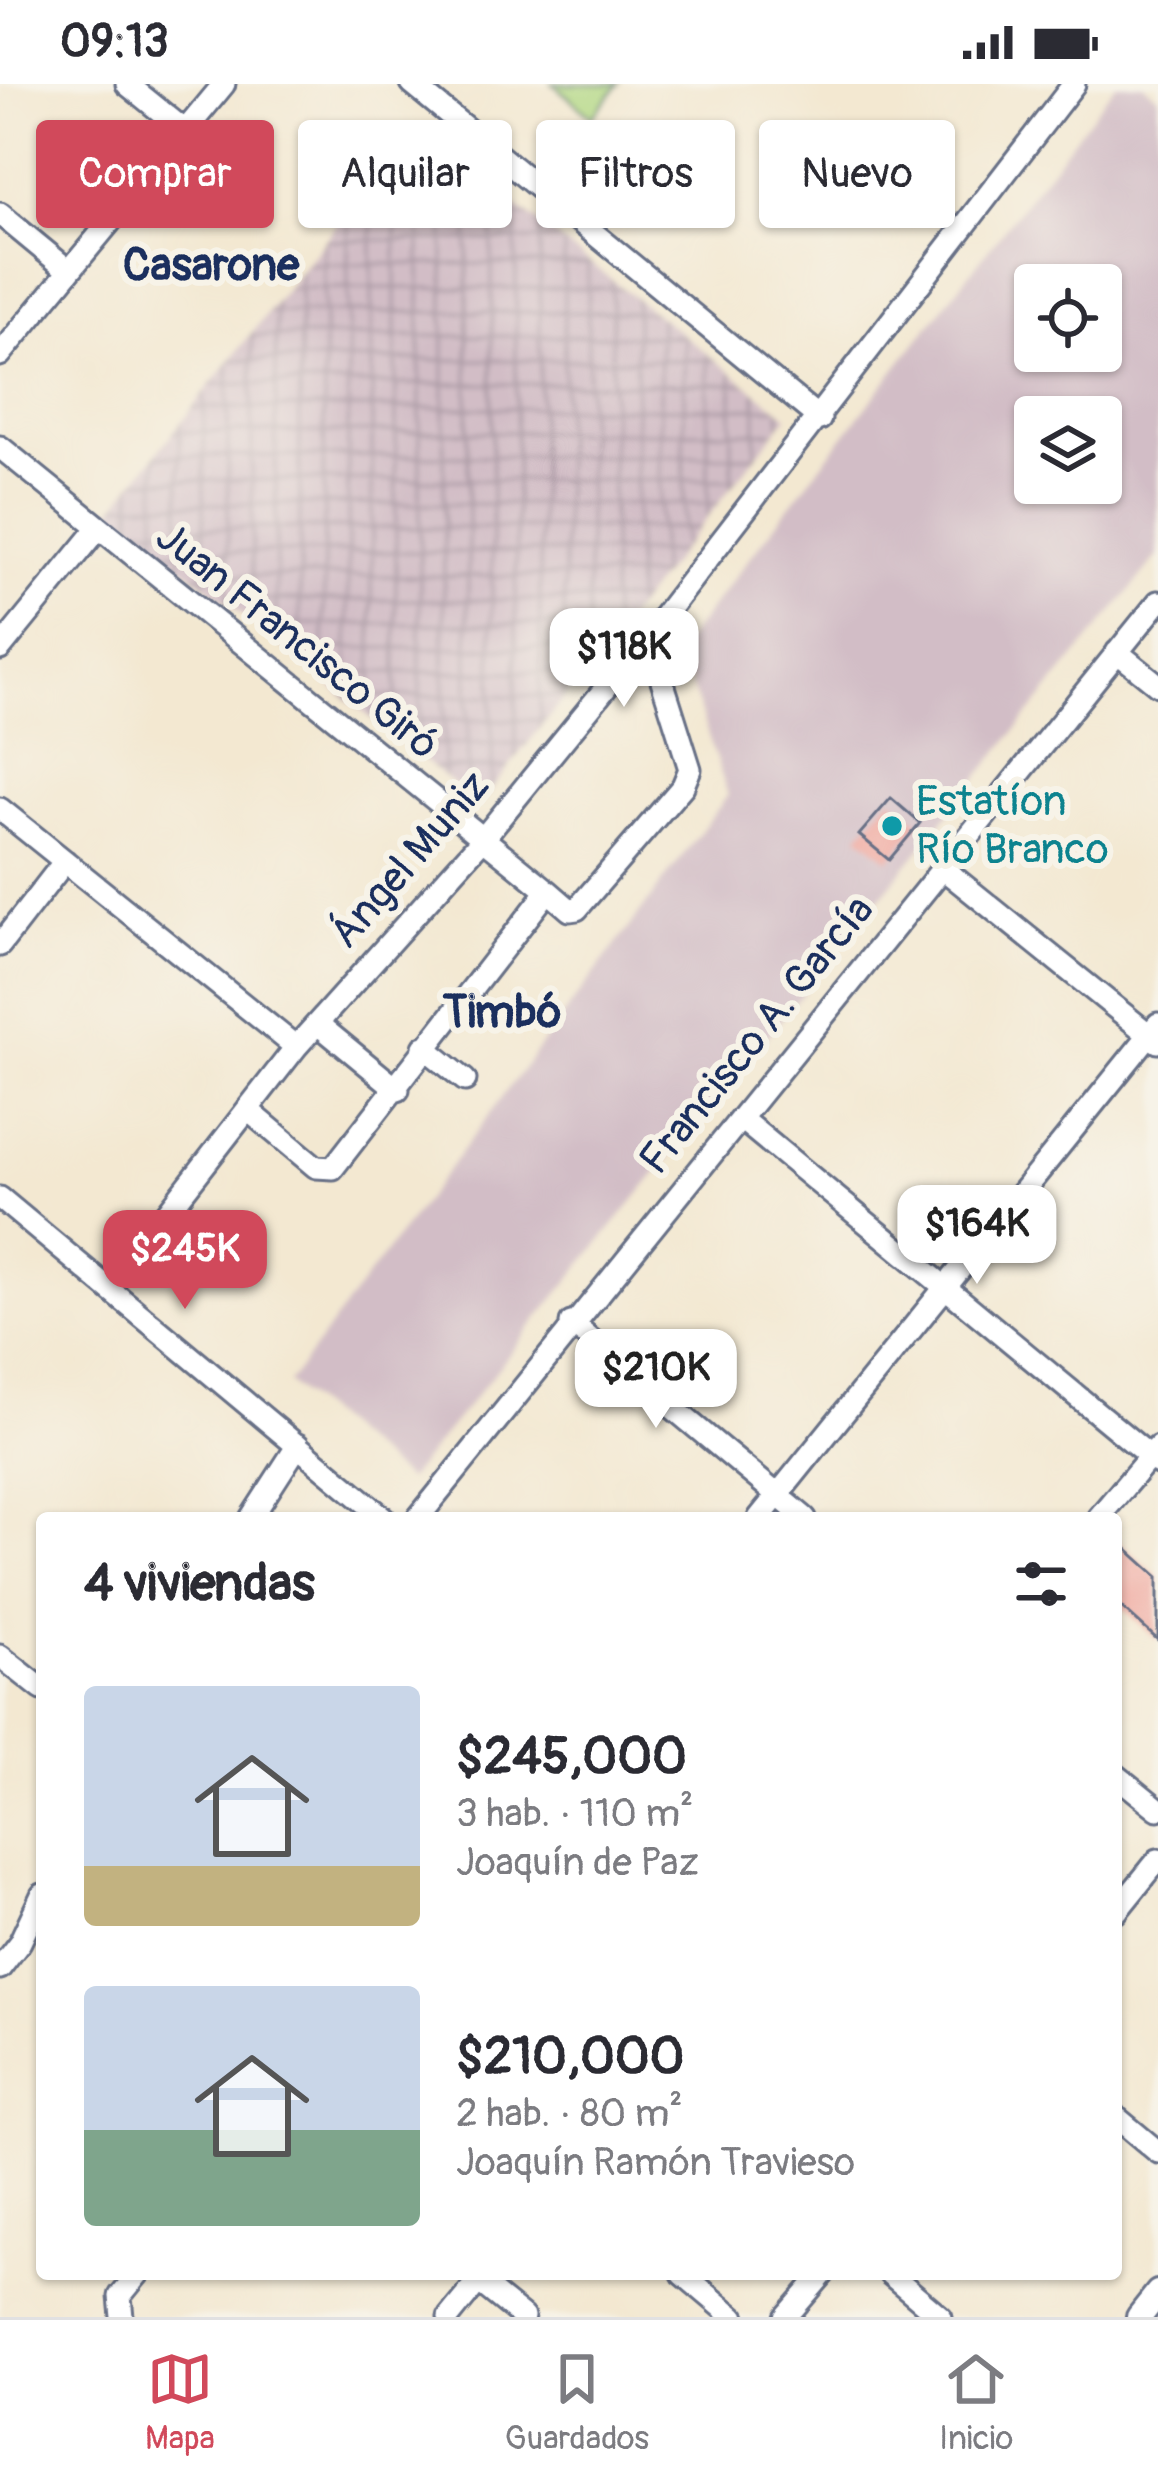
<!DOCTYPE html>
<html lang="es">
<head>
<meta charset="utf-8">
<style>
	body { margin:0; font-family:Pangolin,sans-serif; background:#f2f2f3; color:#2b2b33; height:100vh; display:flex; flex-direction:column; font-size:45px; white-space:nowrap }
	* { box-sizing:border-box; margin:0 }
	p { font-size:39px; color:#7c7c81 }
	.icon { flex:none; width:66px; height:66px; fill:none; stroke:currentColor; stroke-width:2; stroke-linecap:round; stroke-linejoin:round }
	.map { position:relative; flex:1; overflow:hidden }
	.drawer { position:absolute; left:36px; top:1428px; width:1086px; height:768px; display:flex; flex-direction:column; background:#fff; border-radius:12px; box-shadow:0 3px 9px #0004 }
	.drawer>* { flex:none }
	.guide { position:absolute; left:36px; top:36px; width:1086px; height:108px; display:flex; gap:24px }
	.buttons { position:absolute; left:1014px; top:180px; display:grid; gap:24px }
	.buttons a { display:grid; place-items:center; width:108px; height:108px; border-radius:12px; background:#fff; box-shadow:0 3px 9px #0004; font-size:60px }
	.price { position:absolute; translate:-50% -102px; padding:0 27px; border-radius:24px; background:#fff; color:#222; font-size:39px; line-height:78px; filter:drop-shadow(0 3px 6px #0008) }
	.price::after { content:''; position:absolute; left:50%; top:72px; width:36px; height:27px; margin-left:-18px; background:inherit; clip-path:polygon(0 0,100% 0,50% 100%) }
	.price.active { background:#d1495b; color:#fff }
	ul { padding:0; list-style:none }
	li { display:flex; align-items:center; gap:36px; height:300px; padding:0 48px }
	li span { display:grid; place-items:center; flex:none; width:336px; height:240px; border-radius:12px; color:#555 }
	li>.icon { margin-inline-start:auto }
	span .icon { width:144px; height:144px; fill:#fffc; stroke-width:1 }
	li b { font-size:51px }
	h2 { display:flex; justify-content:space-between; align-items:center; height:144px; padding:0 48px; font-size:51px }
	.chip { padding:0 42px; border-radius:12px; background:#fff; box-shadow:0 3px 9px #0004; font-size:42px; line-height:108px }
	.chip.active { background:#d1495b; color:#fff }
	.status { display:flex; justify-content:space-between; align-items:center; height:84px; padding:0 60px; background:#fff; direction:ltr }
	.status svg { height:33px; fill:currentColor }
	.dock { display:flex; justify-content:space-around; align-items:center; height:168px; border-top:3px solid #e1e1e2; background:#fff; font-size:33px; color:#7c7c81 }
	.dock a { display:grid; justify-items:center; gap:6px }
	.dock .active { color:#d1495b }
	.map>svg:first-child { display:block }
</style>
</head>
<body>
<div class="status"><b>09:13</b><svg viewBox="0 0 49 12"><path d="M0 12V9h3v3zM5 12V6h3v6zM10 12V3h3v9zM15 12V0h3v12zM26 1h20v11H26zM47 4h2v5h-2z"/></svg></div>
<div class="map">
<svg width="1158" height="2233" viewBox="0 0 1158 2233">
	<defs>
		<pattern id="industrial-grid" width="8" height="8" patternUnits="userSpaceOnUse" patternTransform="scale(3)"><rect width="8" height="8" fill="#d2bdc6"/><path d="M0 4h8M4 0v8" fill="none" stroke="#aa9aa4"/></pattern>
	</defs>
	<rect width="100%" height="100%" fill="#f7f3e8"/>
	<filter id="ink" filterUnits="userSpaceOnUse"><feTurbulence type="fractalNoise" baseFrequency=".00833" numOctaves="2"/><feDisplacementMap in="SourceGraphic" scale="24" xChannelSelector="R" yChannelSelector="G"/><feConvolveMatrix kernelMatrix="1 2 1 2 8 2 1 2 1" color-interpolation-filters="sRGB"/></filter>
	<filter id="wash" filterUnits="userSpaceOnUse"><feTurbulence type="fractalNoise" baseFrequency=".004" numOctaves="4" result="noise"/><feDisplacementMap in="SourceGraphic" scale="48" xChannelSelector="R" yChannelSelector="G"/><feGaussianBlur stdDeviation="2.7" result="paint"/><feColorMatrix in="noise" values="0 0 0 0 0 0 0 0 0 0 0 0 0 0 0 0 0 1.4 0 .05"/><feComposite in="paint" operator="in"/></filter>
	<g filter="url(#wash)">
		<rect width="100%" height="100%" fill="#f3e8d1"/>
		<path fill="url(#industrial-grid)" d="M414,43L788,332L479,721L112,426Z"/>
		<path fill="#d2bdc6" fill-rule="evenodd" d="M1116,0H1143L1158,12V472L407,1396L288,1299L728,711L679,565ZM1035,201H1101V267H1035ZM1035,333H1101V399H1035Z"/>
		<path fill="#b0d781" stroke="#668370" stroke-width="3" d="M553,0H619L592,33Z"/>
		<g id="blocks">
			<path fill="#efa098" d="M891,714L920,739L889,776L859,751Z
				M1116,1455L1158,1493V1556L1116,1518Z"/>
		</g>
	</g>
	<g filter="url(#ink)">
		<use href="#blocks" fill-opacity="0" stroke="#677086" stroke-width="3"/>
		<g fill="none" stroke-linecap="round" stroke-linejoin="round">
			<defs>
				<path id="minor" d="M127,0L185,47
					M412,0L820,335
					M0,130L69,187
					M0,271L224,0
					M0,363L548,807
					M0,565L97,446
					M1117,568L1158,601
					M0,725L296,963
					M941,783L1158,958
					M0,861L65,777
					M319,941L398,1006
					M424,963L465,996
					M248,1026L316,1083L333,1084L548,807L570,826L577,825L683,702L690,685L648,552
					M741,1035L1158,1379
					M0,1114L384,1434
					M110,1202L296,963L481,757L648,552L1074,0
					M571,1239L805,1434
					M251,1434L298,1361
					M418,1434L1158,518
					M759,1434L1158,940
					M1098,1434L1158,1363
					M0,1572L42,1605
					M1116,1691L1158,1725
					M1116,1828L1158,1776
					M0,1884L20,1858L42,1811
					M1116,2033L1158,2068
					M470,2190L523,2233
					M683,2190L734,2233
					M890,2190L941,2233
					M122,2233L120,2212L138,2190
					M449,2233L484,2190
					M786,2233L823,2190"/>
				<path id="tertiary" d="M1139,2233L1158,2209"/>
			</defs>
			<use href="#minor" stroke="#677086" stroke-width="27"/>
			<use href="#tertiary" stroke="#677086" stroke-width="30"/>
			<use href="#minor" stroke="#fff" stroke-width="21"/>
			<use href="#tertiary" stroke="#fff" stroke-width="24"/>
		</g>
	</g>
	<circle fill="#0f9aa8" stroke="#f7f3e8" stroke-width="4.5" cx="892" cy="742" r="12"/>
	<g text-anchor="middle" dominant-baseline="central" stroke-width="12" stroke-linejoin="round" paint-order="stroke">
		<g font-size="42" fill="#1b2f5e" stroke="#f7f3e8">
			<text transform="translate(297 557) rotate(39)">Juan Francisco Giró</text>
			<text transform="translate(410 776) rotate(-49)">Ángel Muniz</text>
			<text transform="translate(757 951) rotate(-51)">Francisco A. García</text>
		</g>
		<g font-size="42" fill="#0d838f" stroke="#f7f3e8" text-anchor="start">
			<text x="916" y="718">Estatíon<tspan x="916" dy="48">Río Branco</tspan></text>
		</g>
		<g font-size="45" font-weight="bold" fill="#1b2f5e" stroke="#f7f3e8">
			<text x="211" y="182">Casarone</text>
			<text x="502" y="929">Timbó</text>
		</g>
	</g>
</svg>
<div class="buttons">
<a><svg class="icon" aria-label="locate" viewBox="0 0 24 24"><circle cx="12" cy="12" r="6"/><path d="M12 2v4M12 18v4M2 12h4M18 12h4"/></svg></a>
<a><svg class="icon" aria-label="layers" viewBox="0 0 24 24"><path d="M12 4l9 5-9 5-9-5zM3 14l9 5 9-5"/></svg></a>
</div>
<b class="price" style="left:624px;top:626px">$118K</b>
<b class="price" style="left:977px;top:1203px">$164K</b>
<b class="price active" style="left:185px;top:1228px">$245K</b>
<b class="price" style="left:656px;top:1347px">$210K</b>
<div class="guide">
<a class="chip active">Comprar</a>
<a class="chip">Alquilar</a>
<a class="chip">Filtros</a>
<a class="chip">Nuevo</a>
</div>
<section class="drawer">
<h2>4 viviendas<svg class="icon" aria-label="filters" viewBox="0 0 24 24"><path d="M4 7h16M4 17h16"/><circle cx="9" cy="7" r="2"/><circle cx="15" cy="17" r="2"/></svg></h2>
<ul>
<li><span style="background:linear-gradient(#c9d6e8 75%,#c2b280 0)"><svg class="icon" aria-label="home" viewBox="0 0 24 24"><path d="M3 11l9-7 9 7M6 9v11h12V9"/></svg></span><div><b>$245,000</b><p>3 hab. · 110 m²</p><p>Joaquín de Paz</p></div></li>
<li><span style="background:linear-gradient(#c9d6e8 60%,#7fa58c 0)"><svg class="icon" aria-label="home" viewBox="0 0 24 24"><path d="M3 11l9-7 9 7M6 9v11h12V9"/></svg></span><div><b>$210,000</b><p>2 hab. · 80 m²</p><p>Joaquín Ramón Travieso</p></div></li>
</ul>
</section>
</div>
<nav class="dock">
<a class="active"><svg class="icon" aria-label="map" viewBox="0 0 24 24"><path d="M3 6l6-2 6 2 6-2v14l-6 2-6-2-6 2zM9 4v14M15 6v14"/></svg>Mapa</a>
<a><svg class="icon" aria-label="saved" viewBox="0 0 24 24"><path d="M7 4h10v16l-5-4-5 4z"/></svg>Guardados</a>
<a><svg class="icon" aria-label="home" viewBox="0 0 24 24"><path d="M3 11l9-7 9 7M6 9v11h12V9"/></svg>Inicio</a>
</nav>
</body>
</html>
